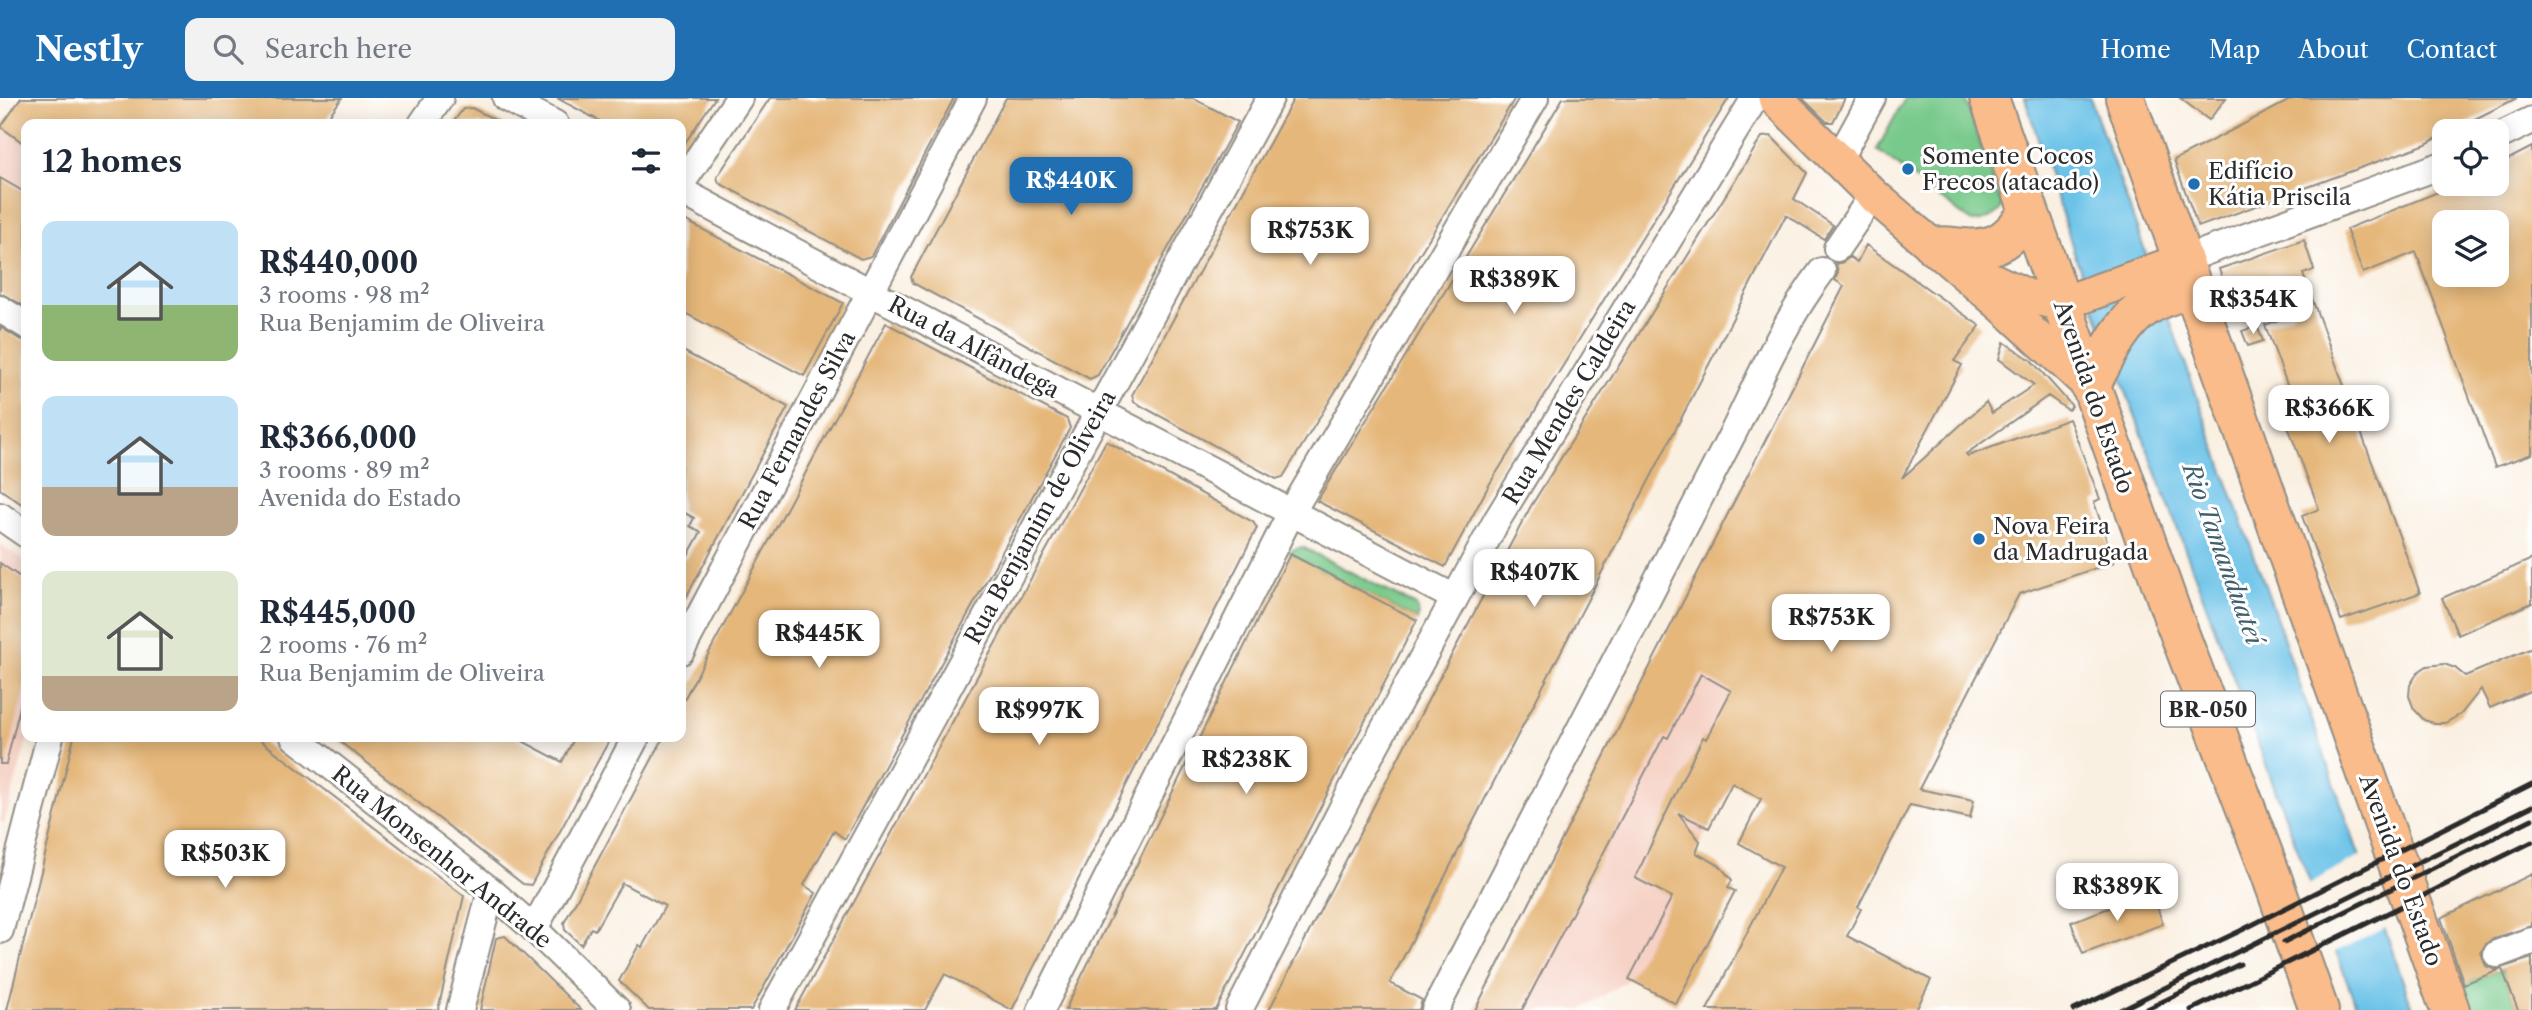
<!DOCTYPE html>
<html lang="en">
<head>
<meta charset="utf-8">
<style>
	body { margin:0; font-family:"Libre Caslon Text",serif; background:#f2f2f3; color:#1f2937; height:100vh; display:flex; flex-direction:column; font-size:26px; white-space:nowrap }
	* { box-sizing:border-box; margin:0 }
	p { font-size:23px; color:#747a83 }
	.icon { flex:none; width:38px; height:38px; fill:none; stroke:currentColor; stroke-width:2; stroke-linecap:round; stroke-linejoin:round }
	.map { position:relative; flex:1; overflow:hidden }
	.panel { position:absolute; left:21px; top:21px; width:665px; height:623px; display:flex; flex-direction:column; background:#fff; border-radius:14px; box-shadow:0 4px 18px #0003 }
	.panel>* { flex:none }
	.controls { position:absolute; left:2432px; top:21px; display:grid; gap:14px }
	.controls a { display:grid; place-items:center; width:77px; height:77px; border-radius:14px; background:#fff; box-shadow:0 4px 18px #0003; font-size:35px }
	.price { position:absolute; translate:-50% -60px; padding:0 16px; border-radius:14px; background:#fff; color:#222; font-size:23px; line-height:46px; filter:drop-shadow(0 2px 4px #0008) }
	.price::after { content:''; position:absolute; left:50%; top:42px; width:21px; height:16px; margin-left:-10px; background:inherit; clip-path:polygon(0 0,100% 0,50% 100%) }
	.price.on { background:#1f6fb2; color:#fff }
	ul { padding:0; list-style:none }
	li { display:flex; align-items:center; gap:21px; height:175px; padding:0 21px }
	li span { display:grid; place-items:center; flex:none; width:196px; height:140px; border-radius:14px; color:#555 }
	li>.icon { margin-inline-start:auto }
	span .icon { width:84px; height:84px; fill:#fffc; stroke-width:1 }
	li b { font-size:30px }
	h2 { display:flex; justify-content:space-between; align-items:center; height:84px; padding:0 21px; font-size:30px }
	header { display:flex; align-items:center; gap:42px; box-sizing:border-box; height:98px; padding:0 35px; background:#1f6fb2; color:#fff }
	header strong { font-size:33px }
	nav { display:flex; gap:38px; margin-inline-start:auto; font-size:24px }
	.search { width:490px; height:63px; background:#f2f2f3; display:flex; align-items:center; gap:18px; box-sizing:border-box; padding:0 24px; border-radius:14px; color:#747a83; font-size:26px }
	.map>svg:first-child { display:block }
</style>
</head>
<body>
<header>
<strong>Nestly</strong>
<div class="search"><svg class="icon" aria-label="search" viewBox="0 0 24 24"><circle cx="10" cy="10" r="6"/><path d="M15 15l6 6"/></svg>Search here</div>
<nav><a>Home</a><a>Map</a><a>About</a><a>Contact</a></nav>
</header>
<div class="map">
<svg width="2532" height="912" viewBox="0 0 2532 912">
	<rect width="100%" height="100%" fill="#fff"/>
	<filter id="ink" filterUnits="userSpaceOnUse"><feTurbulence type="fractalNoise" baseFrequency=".0143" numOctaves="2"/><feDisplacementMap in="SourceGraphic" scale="14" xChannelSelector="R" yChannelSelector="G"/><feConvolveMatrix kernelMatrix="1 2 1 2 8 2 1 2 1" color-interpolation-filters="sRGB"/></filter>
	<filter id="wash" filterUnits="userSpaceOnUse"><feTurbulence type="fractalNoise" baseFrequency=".00686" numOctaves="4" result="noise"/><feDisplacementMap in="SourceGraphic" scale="28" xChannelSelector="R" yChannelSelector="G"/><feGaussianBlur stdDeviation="1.57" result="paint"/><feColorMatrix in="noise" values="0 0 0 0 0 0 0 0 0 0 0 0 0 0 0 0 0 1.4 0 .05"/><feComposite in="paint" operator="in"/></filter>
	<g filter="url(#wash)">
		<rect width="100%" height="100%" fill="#faf0e2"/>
		<path fill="#f6d1c5" d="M1,29L26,47V95L0,80Z
			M1844,188L1937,242L1962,267L1688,768L1728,790L1676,906L1629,881L1580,912H1475Z
			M0,446L26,463L28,639L4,725L0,724Z"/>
		<path fill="#78c98b" stroke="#527a5b" stroke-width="2" d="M1905,0H1965L2002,109C1996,118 1984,124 1972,124L1877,52Z
			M1302,449L1416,508L1419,517L1417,522L1290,457L1292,452Z
			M2502,871L2518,912H2472L2462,886Z"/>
		<path fill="#6bc2e8" stroke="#4b768a" stroke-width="2" d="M2025,0H2090L2272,507L2413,912H2358L2077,163Z"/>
		<path fill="#faf0e2" d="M2363,757L2388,829L2333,855L2308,786Z"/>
		<g id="blocks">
			<path fill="#e5b77a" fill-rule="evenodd" d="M21,0H342L323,26H26V47L1,29Z
				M557,0H715L681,51V26H605Z
				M770,0H954L871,158L861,161L719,85L717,79Z
				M1006,0H1193L1238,24L1098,277L1090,281L913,185L911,179Z
				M1294,0H1515L1283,379L1276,381L1134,304L1132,297Z
				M1563,0H1729L1489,387L1445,469L1317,403Z
				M1802,0H1845L1833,24H1827Z
				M2180,0H2226L2209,22Z
				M2294,0H2517L2451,33H2445V36L2426,46L2198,129L2174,62Z
				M472,10L503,26H452L463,11Z
				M1771,38L1807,75L1794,101L1833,127L1824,141L1786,117L1390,885L1422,902L1419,912H1269L1442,575L1531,408L1762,39Z
				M2532,49V356L2495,369L2416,154L2363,175L2346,131L2458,86H2497V67ZM2445,124H2497V177H2445Z
				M0,80L26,95V209L0,195Z
				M681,120L843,205L804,278L681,213Z
				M2304,142L2314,172L2303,176L2420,495L2341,522L2302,418L2319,411L2275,294L2288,289L2265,227L2294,216L2282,183L2229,202L2219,171Z
				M1866,147L1980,228L1954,263L1962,267L1902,380L1986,304L1992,315L2034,287L1999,261L2004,244L2031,262L2072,308L2068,312L2048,298L1966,356L1968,358L2069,321L2100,401L2094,404L2114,464L2019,496L1919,691L1974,702L1970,720L1910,707L1858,809L1861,811L1847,838L1931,882L1916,912H1707L1781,769L1739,745L1761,701L1732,685L1709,730L1678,715L1700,743L1696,755L1719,767L1732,782L1728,790L1735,793L1676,906L1629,881L1672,799L1635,780L1696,653L1703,639L1706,641L1731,593L1701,576L1668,640L1664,638L1522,912H1475L1844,188L1835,182L1838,174L1836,166L1843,164L1850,159L1857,164Z
				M886,225L1067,321L1070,330L845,741L834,733L804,787L816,795L751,912H649L619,883L639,847L642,849L665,808L622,785L595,832L591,830L581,847L565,832L564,825L664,639H681V607Z
				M2257,228L2263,243L2248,248L2242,233Z
				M0,229L18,240L26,243V409L0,391Z
				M681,252L788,309L681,509V458L686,461L701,434L690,428L694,420L681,413Z
				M1106,343L1253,424L1257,430L1012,912L945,876L925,912H795Z
				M1290,456L1417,522L1216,912H1065Z
				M2532,461V505L2458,537L2442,500Z
				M0,465L23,481L26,489V584L6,666H0Z
				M2532,550V592L2490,610L2481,591L2461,616L2445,625H2434L2424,622L2414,611L2409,598L2410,587L2418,574L2427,568L2444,566L2455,570L2465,578Z
				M74,639H256L464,798L438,912H7Z
				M334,639H515L562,664L575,639H611L531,787L523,786Z
				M2532,776V828L2492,841L2485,847L2481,854L2486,868L2495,872L2532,860V912H2518L2502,871L2464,886L2441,820Z
				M2152,794L2163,826L2083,856L2071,824Z
				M505,838L581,912H480L496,840Z"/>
		</g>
	</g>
	<g filter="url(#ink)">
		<use href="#blocks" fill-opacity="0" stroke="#928e86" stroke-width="2"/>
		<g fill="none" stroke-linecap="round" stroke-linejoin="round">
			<defs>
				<path id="minor" d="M506,0L555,26
					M422,26L440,0
					M2497,39L2532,22
					M1837,64L1872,0
					M681,86L739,0
					M681,93L870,194L1455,500
					M1837,150L1873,97
					M2183,162L2445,66
					M0,211L26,227
					M0,418L26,436
					M681,553L973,0
					M294,639L491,793L534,831L617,912
					M534,831L636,639
					M0,832L50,639
					M2497,856L2532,843
					M460,912L491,793
					M772,912L1270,0
					M1041,912L1291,415L1535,0
					M1239,912L1361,674L1497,422L1755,0
					M1435,912L1735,331C1761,277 1785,222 1822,173"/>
				<path id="major" d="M1775,0L1873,97L2005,210L2090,288
					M1984,178L2027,198L2061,206L2183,162"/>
				<path id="highway" d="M1989,0L2172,516L2270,774L2319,912
					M2125,0L2450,912
					M1935,149C1946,147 1952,149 1963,150C1997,153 2010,140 2029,114
					M2090,288C2105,261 2120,225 2147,208C2161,199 2177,195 2192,190"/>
			</defs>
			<use href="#minor" stroke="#928e86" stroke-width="30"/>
			<use href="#major" stroke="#928e86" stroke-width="37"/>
			<use href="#highway" stroke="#928e86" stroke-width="42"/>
			<use href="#minor" stroke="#fff" stroke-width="26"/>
			<use href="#major" stroke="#f9bc8a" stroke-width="33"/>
			<use href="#highway" stroke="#f9bc8a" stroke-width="38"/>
			<path stroke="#2b2b2b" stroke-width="5" d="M2284,844L2532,721
				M2074,912L2240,833L2532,686
				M2120,912L2532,708
				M2145,912L2240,866
				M2191,912L2532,744"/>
		</g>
	</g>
	<g fill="#1f6fb2" stroke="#fff" stroke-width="2.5">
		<circle cx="1908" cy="71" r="7"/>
		<circle cx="2194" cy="86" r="7"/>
		<circle cx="1979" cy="441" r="7"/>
	</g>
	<g text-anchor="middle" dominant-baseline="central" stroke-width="6" stroke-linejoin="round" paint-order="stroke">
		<rect fill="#fff" stroke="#6b6b6b" stroke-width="2" x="2161" y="593.5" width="94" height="35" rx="5"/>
		<g font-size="21" font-weight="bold" fill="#2b2b2b">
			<text x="2208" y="611">BR-050</text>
		</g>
		<g font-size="23" fill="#2b2b2b" stroke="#fff" text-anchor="start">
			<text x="1922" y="58">Somente Cocos<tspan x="1922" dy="26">Frecos (atacado)</tspan></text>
			<text x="2208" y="73">Edifício<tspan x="2208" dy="26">Kátia Priscila</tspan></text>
			<text x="1993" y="428">Nova Feira<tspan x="1993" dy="26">da Madrugada</tspan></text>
		</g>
		<g font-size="23" fill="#2b2b2b" stroke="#fff">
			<text transform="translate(974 249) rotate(28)">Rua da Alfândega</text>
			<text transform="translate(2094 299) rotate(71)">Avenida do Estado</text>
			<text transform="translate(1569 304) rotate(-59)">Rua Mendes Caldeira</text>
			<text transform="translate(797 332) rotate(-62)">Rua Fernandes Silva</text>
			<text transform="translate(1040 419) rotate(-61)">Rua Benjamim de Oliveira</text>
			<text transform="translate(442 759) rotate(39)">Rua Monsenhor Andrade</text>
			<text transform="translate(2401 772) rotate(70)">Avenida do Estado</text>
		</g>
		<g font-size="24" font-style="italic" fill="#41606d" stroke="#fff">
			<text transform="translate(2223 456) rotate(70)">Rio Tamanduateí</text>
		</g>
	</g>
</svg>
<div class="controls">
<a><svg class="icon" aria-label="locate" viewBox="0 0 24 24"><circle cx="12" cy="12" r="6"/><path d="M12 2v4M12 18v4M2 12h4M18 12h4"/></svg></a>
<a><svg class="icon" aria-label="layers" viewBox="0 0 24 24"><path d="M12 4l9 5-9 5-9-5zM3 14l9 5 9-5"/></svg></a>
</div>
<b class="price on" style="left:1071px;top:119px">R$440K</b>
<b class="price" style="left:1310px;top:169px">R$753K</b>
<b class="price" style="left:1514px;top:218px">R$389K</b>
<b class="price" style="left:2253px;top:238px">R$354K</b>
<b class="price" style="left:2329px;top:347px">R$366K</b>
<b class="price" style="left:1534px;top:511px">R$407K</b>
<b class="price" style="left:1831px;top:556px">R$753K</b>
<b class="price" style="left:819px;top:572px">R$445K</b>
<b class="price" style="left:1039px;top:649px">R$997K</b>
<b class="price" style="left:1246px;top:698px">R$238K</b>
<b class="price" style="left:225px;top:792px">R$503K</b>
<b class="price" style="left:2117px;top:825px">R$389K</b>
<section class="panel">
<h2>12 homes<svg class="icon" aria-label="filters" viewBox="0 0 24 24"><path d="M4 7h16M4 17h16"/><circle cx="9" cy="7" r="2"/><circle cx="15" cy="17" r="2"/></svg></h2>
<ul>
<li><span style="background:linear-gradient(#bfe0f5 60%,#8fb573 0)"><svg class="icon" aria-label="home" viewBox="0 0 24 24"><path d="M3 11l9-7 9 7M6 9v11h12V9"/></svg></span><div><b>R$440,000</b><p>3 rooms · 98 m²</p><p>Rua Benjamim de Oliveira</p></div></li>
<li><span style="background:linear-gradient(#bfe0f5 65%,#b9a48a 0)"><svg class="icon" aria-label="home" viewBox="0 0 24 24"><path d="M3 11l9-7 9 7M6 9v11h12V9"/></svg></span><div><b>R$366,000</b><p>3 rooms · 89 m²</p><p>Avenida do Estado</p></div></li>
<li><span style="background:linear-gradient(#dfe7d0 75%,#b9a48a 0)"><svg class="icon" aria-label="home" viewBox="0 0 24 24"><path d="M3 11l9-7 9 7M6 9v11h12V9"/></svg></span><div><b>R$445,000</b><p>2 rooms · 76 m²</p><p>Rua Benjamim de Oliveira</p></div></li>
</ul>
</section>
</div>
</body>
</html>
